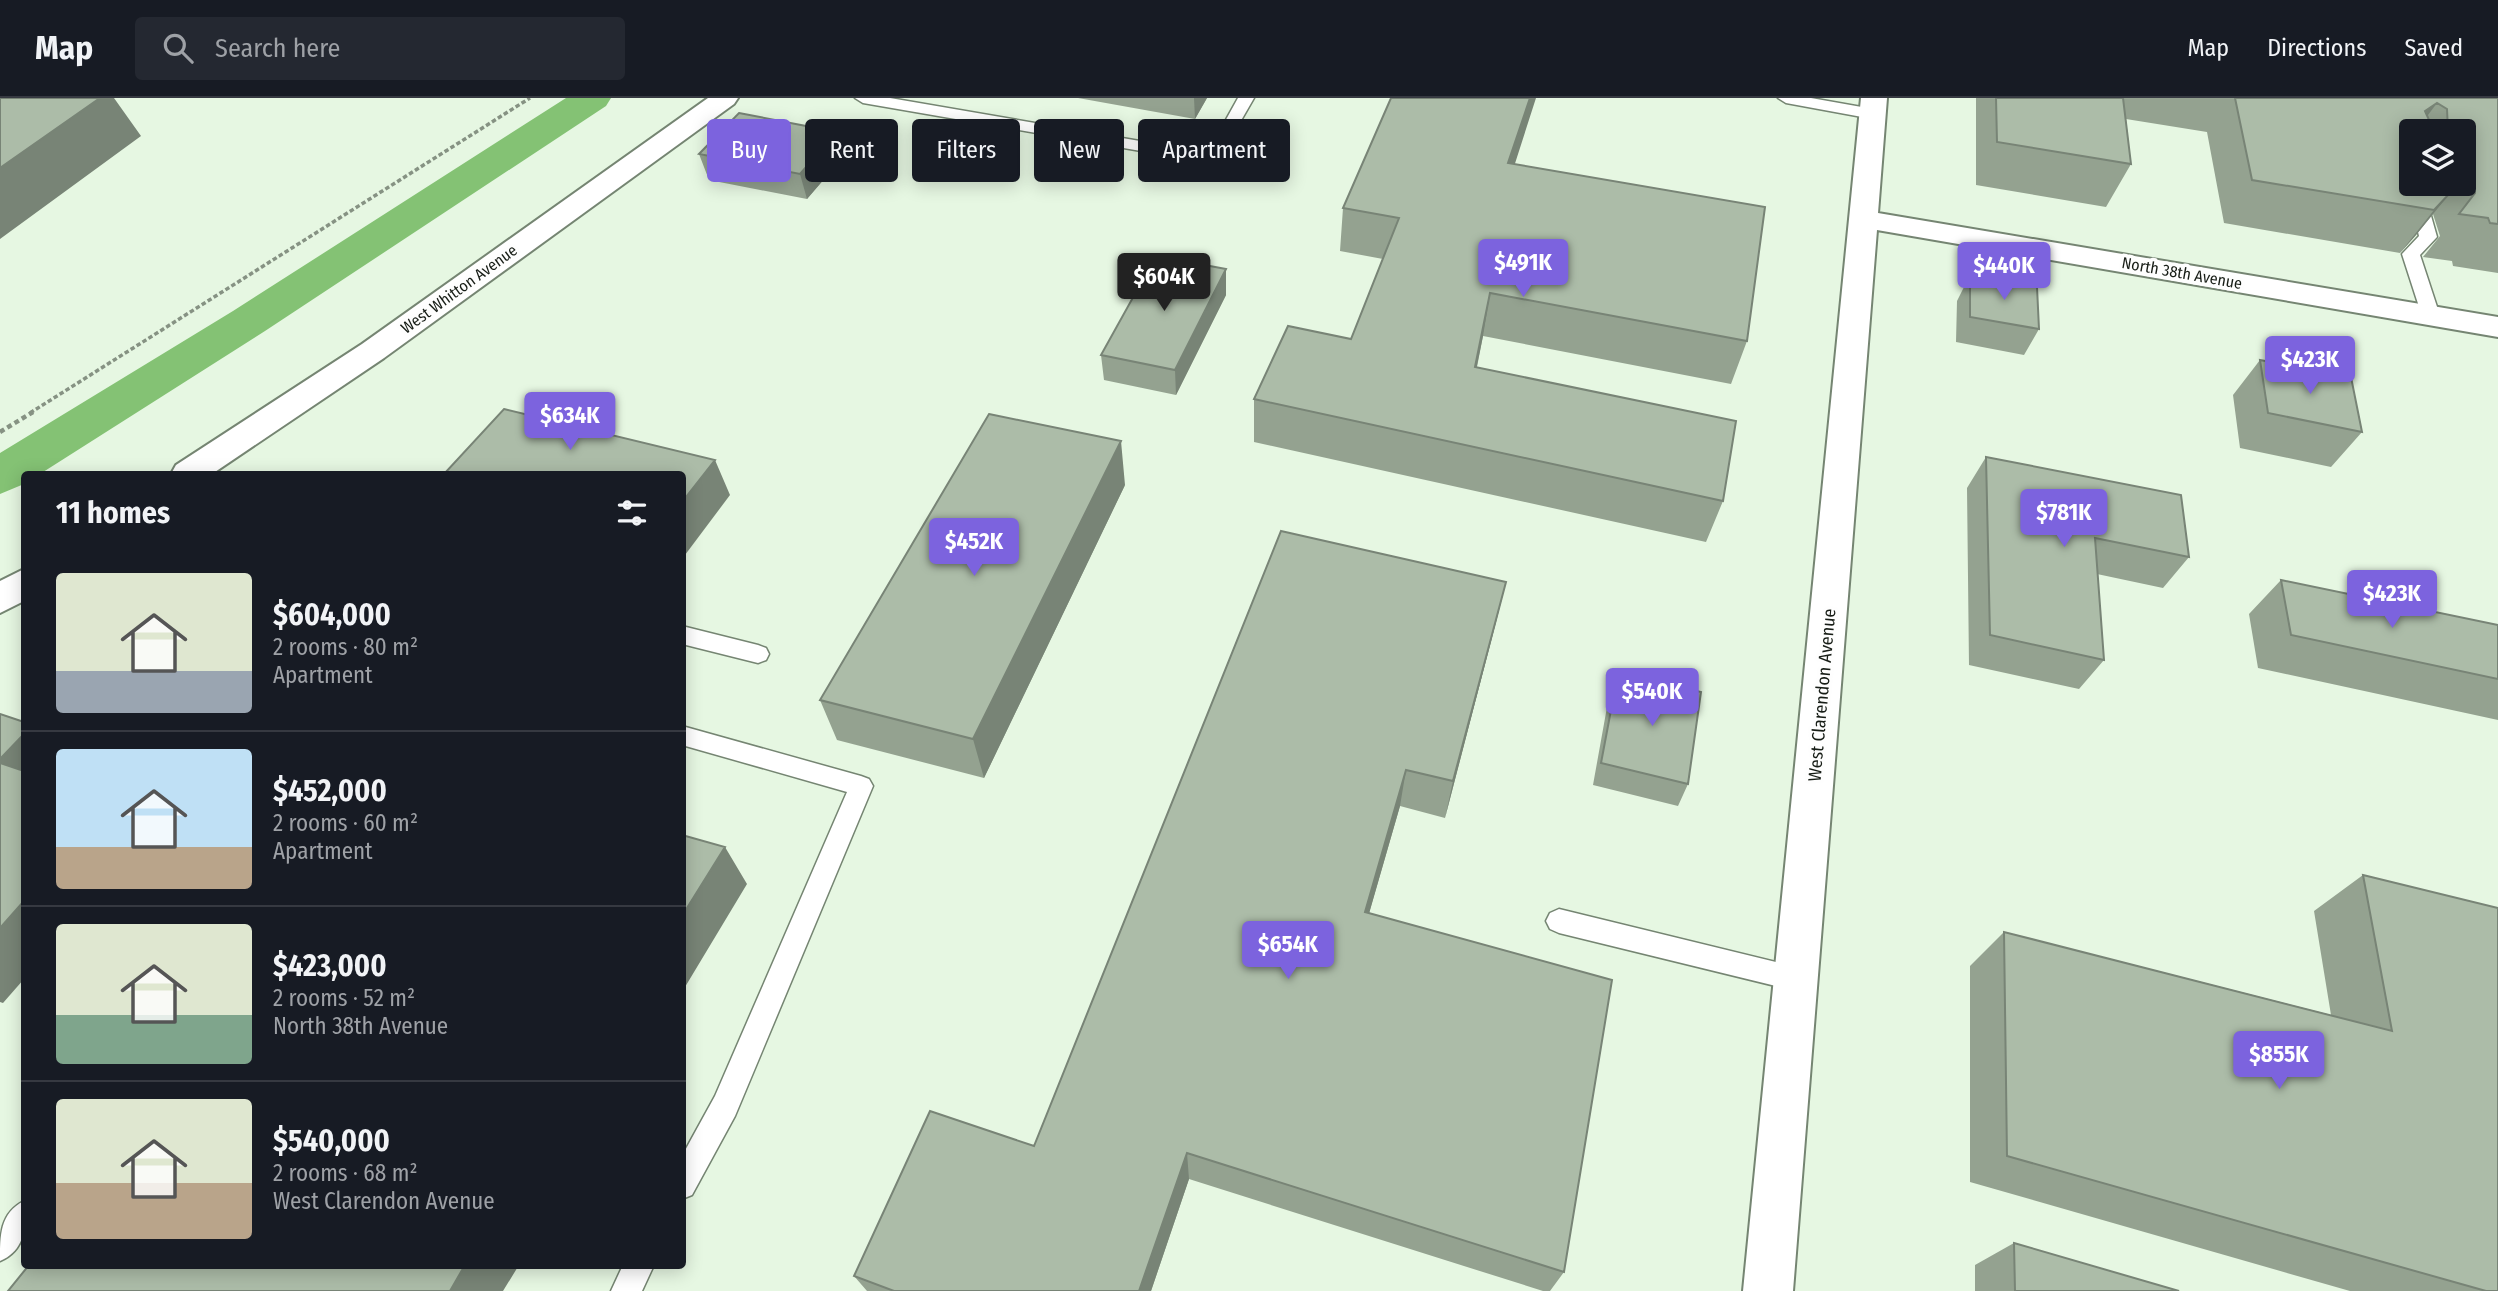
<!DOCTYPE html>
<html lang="en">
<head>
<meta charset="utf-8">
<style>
	body { margin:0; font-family:"Fira Sans Condensed",sans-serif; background:#242831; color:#f1f3f6; height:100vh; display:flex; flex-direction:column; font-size:26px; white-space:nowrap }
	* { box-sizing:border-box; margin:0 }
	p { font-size:23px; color:#9ea1a6 }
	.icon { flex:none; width:38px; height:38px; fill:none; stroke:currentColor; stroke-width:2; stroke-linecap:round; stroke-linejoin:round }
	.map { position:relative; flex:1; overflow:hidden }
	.drawer { position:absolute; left:21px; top:373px; width:665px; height:798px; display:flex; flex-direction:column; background:#171b24; border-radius:7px; box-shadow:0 4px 18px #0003 }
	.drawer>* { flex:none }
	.banner { position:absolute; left:707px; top:21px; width:665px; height:63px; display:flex; gap:14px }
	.tools { position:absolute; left:2399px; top:21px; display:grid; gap:14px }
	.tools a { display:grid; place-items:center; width:77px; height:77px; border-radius:7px; background:#171b24; box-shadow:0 4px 18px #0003; font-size:35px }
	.price { position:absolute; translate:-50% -60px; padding:0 16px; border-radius:7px; background:#7c63de; color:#fff; font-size:23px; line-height:46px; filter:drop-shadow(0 2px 4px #0008) }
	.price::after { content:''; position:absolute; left:50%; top:42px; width:21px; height:16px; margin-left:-10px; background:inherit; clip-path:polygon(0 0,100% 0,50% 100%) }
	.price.on { background:#222; color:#fff }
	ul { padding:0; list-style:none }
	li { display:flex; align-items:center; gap:21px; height:175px; padding:0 35px }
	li+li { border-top:2px solid #363941 }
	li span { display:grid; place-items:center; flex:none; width:196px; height:140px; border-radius:7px; color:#555 }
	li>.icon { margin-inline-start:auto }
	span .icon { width:84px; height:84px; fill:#fffc; stroke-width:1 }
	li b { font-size:30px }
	h2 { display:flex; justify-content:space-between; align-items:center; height:84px; padding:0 35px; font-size:30px }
	.pill { padding:0 24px; border-radius:7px; background:#171b24; box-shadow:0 4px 18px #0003; font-size:24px; line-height:63px }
	.pill.on { background:#7c63de; color:#fff }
	header { display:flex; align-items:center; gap:42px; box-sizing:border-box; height:98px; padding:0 35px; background:#171b24; border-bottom:2px solid #363941 }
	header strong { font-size:33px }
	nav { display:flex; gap:38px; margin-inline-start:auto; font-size:24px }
	.search { width:490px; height:63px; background:#242831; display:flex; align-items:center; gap:18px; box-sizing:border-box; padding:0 24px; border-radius:7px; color:#9ea1a6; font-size:26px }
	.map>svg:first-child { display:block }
</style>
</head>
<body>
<header>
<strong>Map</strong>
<div class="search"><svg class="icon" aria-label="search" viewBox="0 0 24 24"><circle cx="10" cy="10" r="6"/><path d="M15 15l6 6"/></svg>Search here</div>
<nav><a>Map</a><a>Directions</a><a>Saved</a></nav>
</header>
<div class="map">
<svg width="2498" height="1193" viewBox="0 0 2498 1193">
	<rect width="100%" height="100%" fill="#e6f7e2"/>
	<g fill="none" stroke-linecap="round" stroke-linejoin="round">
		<path fill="#84c274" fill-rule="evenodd" d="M566,0H611L606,8L265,233L40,376H24V386L0,396V355L233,213Z"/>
		<defs>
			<path id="service" d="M855,0H890L1169,48L1223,27L1238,0H1254L1235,33L1170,58L863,5Z
				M1778,0H1811L1873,11L1881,16L1873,21L1786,5Z
				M2408,82H2412V86H2422L2437,139L2420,157L2440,218L2431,224L2422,218L2402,156L2419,138L2406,86Z
				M682,528L758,547L766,550L769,556L766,562L758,565L682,546Z
				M682,628L861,678L869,681L873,688L735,1018L692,1097L682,1101V1058L715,998L847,694L682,647Z
				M1559,811L1796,869L1805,872L1809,881L1805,890L1796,893L1559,835L1550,831L1546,823L1550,815Z
				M24,1103C26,1128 26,1152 0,1163C0,1137 0,1115 24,1103Z
				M623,1167H654L642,1193H611Z"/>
			<path id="minor" d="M708,0H738L734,6L384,260L212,376H171L176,367L362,246Z
				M1861,0H1887L1878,115L2498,219V239L1877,132L1793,1193H1743Z
				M24,471V503L0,515V483Z"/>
		</defs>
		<use href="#service" stroke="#758572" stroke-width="3"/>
		<use href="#minor" stroke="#758572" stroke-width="4"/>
		<path stroke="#869283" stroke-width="3.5" stroke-dasharray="4.5 2.5" stroke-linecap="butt" d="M30,315L530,0"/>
		<path stroke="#869283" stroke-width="4.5" stroke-dasharray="5 3.5" stroke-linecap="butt" d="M0,334L33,314"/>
		<use href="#service" fill="#fff" fill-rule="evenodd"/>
		<use href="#minor" fill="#fff" fill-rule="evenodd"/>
	</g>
	<path fill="#94a290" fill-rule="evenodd" d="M1078,0H1207L1195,21Z
		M1976,0H2498V175L2453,168L2452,163L2423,159L2440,138L2433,116L2416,137L2400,155L2224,125L2207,34L2126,21L2131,66L2106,109L1976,87ZM2412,33H2464V86H2412Z
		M699,56L843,59L807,101L709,82Z
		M1515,67L1747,243L1731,286L1483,238L1477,269L1723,403L1706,444L1254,344V301L1351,241L1383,161L1340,153L1343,110Z
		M1226,171V197L1176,297L1104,282L1101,257Z
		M1970,177L2039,231L2024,257L1956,244L1957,203Z
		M2260,262L2362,334L2331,369L2240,350L2233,297Z
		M1986,359L2189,459L2163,490L2097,476L2104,562L2079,591L1969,567L1967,390Z
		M1125,387L984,680L837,642L820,602Z
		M2281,482L2498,527V622L2258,570L2249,516Z
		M1506,484L1496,524L1445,720L1400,708L1369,815L1564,1174L1550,1193H1543L1189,1081L1151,1193H867L854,1178L1034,1048Z
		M1618,575L1688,686L1678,708L1593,687L1609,598Z
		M2363,777L2498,1193H2350L1970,1084V868L2004,834L2331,917L2314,813Z
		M2014,1145L2179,1193H1975V1167Z"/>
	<path fill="#788476" d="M100,0H114L141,38L0,141V70Z
		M1194,0H1207L1195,21Z
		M1530,0H1536L1501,109L1508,65Z
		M2437,5L2416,33L2425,13Z
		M837,34L843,59L807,101L800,76Z
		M2451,94L2416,137L2400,155L2434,112Z
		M1226,171V197L1176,297L1175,272Z
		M1490,195L1483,238L1468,311L1475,269Z
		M1121,343L1125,387L984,680L973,641Z
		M715,362L730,397L682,461V404Z
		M1506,484L1496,524L1445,720L1453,683Z
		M24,636V685L0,667V661Z
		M1406,672L1400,708L1360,847L1365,814Z
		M725,749L747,786L682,894V818Z
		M24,803V881L3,905L0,904V830Z
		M1187,1055L1189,1081L1151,1193H1139Z
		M465,1167H519L503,1193H450Z"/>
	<path fill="#acbca8" stroke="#788476" stroke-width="2" d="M0,0H100L0,70Z
		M1391,0H1530L1508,65L1765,109L1747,243L1490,195L1475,269L1736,323L1723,403L1254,301L1288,228L1351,241L1399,120L1343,110Z
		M1996,0H2123L2131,66L1997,44Z
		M2235,0H2498V126L2490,125L2488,120L2459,116L2475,95L2464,61V33H2448L2447,11L2437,5L2425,13L2434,33H2412V86H2449L2451,94L2434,112L2252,82Z
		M739,15L837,34L800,76L699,56Z
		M1156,158L1226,171L1175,272L1101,257Z
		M1970,177L2037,189L2039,231L1970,219Z
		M2260,262L2351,279L2362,334L2268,315Z
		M504,311L715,362L682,404V376H444Z
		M989,316L1121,343L973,641L820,602Z
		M1986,359L2181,397L2189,459L2095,440L2104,562L1990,537Z
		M1281,433L1506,484L1453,683L1406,672L1365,814L1612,882L1564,1174L1187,1055L1139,1193H894L854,1178L930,1013L1034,1048Z
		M2281,482L2498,527V581L2291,537Z
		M1618,575L1701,594L1688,686L1601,665Z
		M0,616L24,624V636L0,661Z
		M0,665L24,673V803L0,830Z
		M682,737L725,749L682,818Z
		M2363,777L2498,810V1193H2486L2007,1058L2004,834L2392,933Z
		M2014,1145L2179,1193H2015Z
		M29,1167H465L450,1193H8Z"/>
	<g text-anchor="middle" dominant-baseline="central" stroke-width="7" stroke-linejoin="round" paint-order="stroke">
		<g font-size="16" fill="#171d16" stroke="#fefefe">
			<text transform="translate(2182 175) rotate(10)">North 38th Avenue</text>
			<text transform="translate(459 191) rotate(-36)">West Whitton Avenue</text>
		</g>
		<g font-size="18" fill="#171d16" stroke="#fefefe">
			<text transform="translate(1822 597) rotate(-85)">West Clarendon Avenue</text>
		</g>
	</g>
</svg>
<div class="tools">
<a><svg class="icon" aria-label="layers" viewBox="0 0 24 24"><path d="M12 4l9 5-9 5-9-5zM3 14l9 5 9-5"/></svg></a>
</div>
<b class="price" style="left:1523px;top:201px">$491K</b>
<b class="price" style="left:2004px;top:204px">$440K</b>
<b class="price on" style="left:1164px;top:215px">$604K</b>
<b class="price" style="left:2310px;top:298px">$423K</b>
<b class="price" style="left:570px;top:354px">$634K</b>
<b class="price" style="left:2064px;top:451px">$781K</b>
<b class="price" style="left:974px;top:480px">$452K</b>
<b class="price" style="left:2392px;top:532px">$423K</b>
<b class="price" style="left:1652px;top:630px">$540K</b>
<b class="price" style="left:1288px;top:883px">$654K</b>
<b class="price" style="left:2279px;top:993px">$855K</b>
<div class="banner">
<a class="pill on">Buy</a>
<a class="pill">Rent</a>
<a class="pill">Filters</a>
<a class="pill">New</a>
<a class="pill">Apartment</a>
</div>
<section class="drawer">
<h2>11 homes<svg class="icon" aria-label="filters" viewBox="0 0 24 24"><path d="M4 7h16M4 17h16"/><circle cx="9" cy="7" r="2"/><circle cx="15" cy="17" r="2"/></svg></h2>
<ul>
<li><span style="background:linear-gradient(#dfe7d0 70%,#9aa5b1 0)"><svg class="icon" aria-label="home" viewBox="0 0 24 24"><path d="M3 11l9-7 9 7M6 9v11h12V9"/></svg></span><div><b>$604,000</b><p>2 rooms · 80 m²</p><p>Apartment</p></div></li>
<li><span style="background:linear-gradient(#bfe0f5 70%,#b9a48a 0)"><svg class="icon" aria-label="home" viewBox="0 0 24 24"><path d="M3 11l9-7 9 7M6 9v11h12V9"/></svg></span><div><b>$452,000</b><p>2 rooms · 60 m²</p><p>Apartment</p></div></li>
<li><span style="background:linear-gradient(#dfe7d0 65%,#7fa58c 0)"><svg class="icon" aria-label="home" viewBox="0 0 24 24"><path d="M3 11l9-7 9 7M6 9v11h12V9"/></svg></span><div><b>$423,000</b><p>2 rooms · 52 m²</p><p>North 38th Avenue</p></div></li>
<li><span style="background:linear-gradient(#dfe7d0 60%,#b9a48a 0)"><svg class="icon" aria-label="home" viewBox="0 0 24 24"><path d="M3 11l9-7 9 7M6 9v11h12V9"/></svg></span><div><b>$540,000</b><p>2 rooms · 68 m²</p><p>West Clarendon Avenue</p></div></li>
</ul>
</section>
</div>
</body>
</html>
